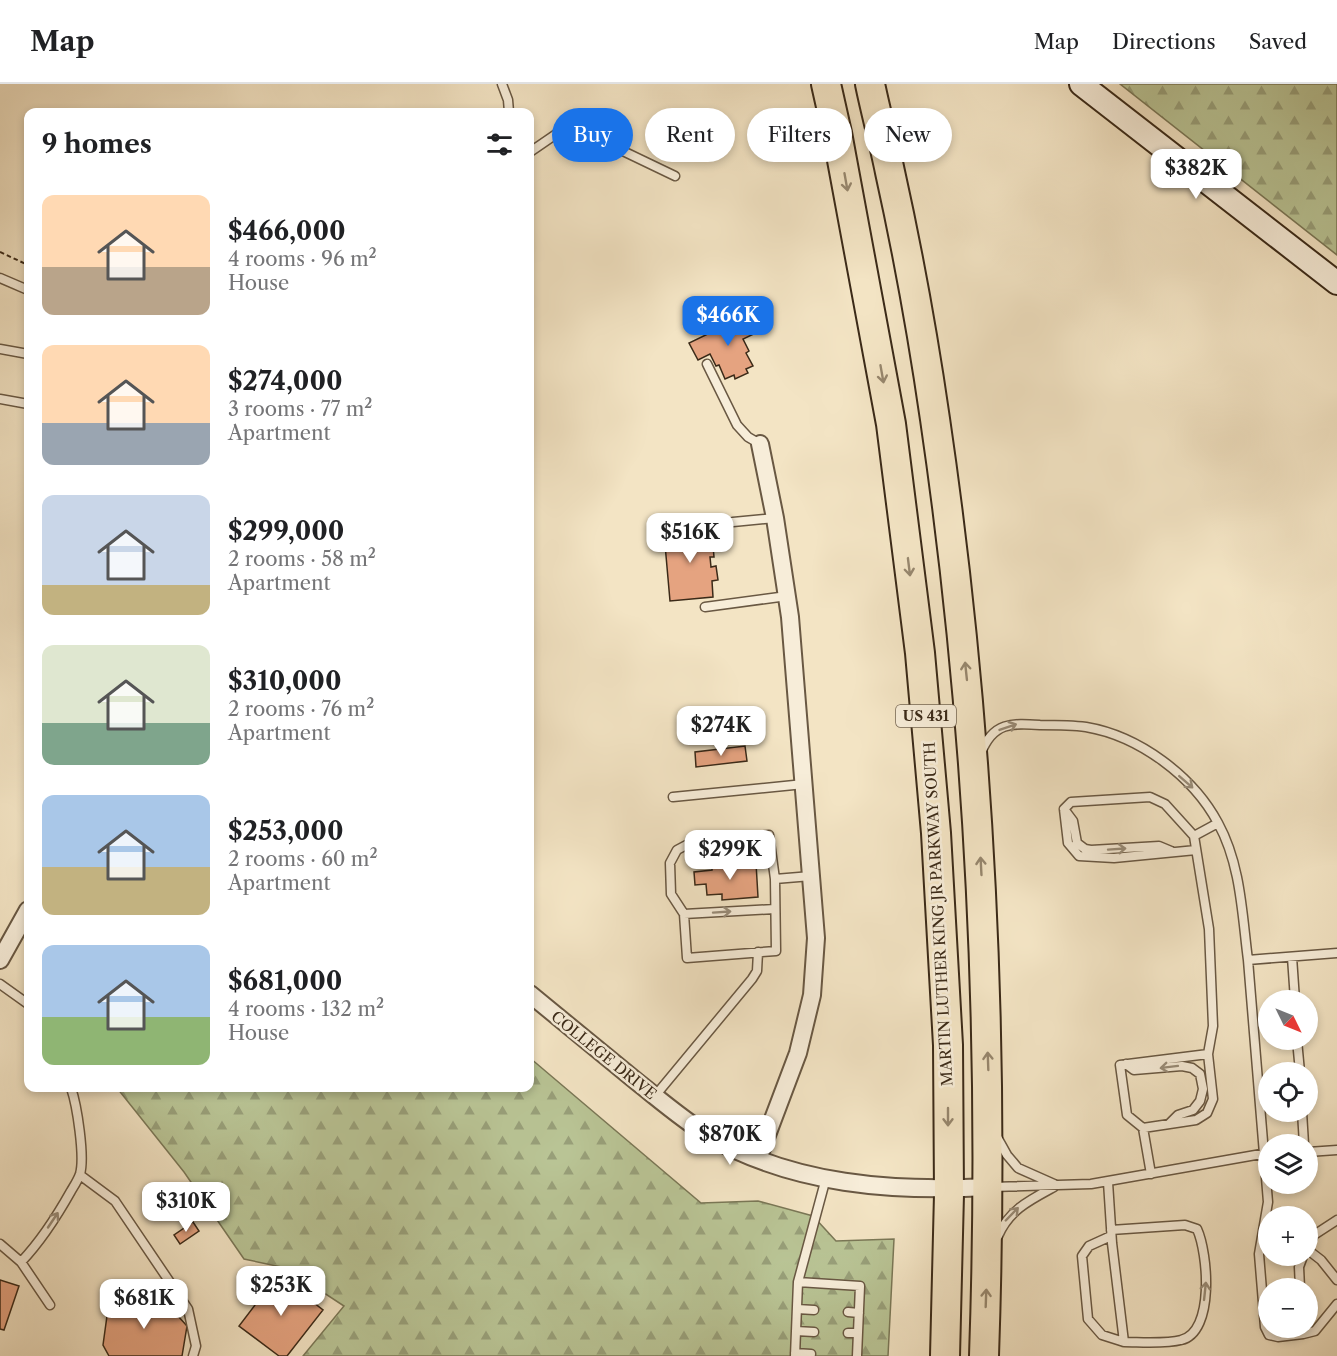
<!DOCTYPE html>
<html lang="en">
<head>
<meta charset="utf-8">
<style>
	body { margin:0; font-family:"Libre Caslon Text",serif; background:#f2f2f2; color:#202124; height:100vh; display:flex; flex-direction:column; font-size:22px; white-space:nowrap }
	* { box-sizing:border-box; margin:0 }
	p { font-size:20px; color:#757577 }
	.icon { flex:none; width:33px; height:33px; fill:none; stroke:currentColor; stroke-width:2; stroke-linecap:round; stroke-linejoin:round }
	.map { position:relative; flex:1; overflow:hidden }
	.side { position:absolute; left:24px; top:24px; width:510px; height:984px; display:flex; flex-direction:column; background:#fff; border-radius:12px; box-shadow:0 3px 9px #0003 }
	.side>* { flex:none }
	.top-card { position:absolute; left:552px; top:24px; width:570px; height:54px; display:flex; gap:12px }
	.needle { width:39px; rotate:133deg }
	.controls { position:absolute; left:1258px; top:906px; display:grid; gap:12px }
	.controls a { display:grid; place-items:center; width:60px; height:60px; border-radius:50%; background:#fff; box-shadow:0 3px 9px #0003; font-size:30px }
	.price { position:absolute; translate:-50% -51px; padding:0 14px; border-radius:12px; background:#fff; color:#222; font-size:20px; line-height:39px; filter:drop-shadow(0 2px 3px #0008) }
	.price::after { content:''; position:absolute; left:50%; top:36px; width:18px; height:14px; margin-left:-9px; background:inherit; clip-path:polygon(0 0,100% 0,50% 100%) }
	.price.on { background:#1a73e8; color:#fff }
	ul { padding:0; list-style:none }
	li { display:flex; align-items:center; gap:18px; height:150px; padding:0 18px }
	li span { display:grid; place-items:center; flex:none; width:168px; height:120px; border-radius:12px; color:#555 }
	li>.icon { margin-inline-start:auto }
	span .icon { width:72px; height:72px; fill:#fffc; stroke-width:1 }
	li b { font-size:26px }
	h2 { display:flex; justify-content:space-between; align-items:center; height:72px; padding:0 18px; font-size:26px }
	.tag { padding:0 21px; border-radius:27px; background:#fff; box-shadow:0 3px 9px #0003; font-size:21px; line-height:54px }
	.tag.on { background:#1a73e8; color:#fff }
	header { display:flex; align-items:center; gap:36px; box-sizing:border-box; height:84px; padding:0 30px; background:#fff; border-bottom:2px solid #e0e0e0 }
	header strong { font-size:28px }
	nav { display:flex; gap:33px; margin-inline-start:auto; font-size:21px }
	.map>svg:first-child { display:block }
</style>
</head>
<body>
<header>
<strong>Map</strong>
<nav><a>Map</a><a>Directions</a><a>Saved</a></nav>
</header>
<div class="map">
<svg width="1337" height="1272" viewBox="0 0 1337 1272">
	<defs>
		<pattern id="forest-firs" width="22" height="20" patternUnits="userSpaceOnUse" patternTransform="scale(1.5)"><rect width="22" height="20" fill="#b9c495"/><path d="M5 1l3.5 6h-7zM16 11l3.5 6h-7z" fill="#989f79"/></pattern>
	</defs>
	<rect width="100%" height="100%" fill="#f3e4c4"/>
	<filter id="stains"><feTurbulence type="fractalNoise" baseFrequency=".00333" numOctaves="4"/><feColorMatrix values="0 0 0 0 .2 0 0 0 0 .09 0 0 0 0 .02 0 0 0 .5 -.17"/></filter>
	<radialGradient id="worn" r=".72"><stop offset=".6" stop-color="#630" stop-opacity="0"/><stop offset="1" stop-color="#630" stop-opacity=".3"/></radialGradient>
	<path fill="url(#forest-firs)" stroke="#7a7756" stroke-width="1.5" d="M1120,0H1337V171Z
		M530,974L701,1119L758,1117L813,1132L836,1157L894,1155L888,1272H303L344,1222L286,1184L244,1175L184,1088L117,1004H530Z"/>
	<path fill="#e5a380" stroke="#3b2a18" stroke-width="1.5" d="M749,230L758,248L743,255L749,267L746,269L753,282L746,285L748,289L735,295L734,291L725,295L719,281L716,282L710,270L698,276L689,259Z
		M698,440L699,448L707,447L709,462H713L714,473H710L711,483L716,482L718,496L712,497L713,513L670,517L664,449L682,447V442Z
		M745,662L747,677L696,683L695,668Z
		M756,779L758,813L722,816V810L707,811L706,800L695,801L694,788L712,786V783Z
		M193,1138L199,1147L180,1160L174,1151Z
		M278,1191L323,1226L287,1272H279L239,1242Z
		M0,1196L19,1202L4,1246L0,1245Z
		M132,1210L167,1220L187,1242L182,1272H109L103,1261L107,1232Z"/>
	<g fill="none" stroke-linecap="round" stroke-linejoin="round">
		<defs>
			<path id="lane" d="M502,0L508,16L509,28
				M530,68L565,44L577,45L675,92
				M0,194L28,206
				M0,265L28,270
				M707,280L737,341L748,353L760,360
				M0,315L28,320
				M733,438L775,434
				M705,523L787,512
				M981,669C993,638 1012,639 1040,641C1055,641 1071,641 1086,643C1139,652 1193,692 1218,739C1241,781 1242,830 1248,876
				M673,713L804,700
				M1064,725L1073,737L1077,759L1085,765L1091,766L1159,762L1171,767
				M1196,766L1114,774L1079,772L1068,759L1064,725L1071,718L1150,713L1165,720L1194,752L1218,739
				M775,795L811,792
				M684,830L687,874L776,867L775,795L769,751L692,758L677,766L670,779L671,810L684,830L775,825
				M1292,873L1295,916
				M0,900L28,920
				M1297,956L1300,988
				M1126,980L1134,986L1182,982L1192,984L1200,990L1203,1005L1200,1017L1193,1026L1178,1031L1169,1040
				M655,1012L752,895L757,887L758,868
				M1302,1028L1304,1060
				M1143,1044L1196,1036L1207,1029L1213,1015L1208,970L1213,942L1209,845L1194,752
				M997,1053L1007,1071L1018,1084L1054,1100
				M1308,1068L1337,1066
				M1151,1090L1143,1044L1127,1031L1120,981L1208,970
				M80,1091L115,1117L188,1225L196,1262L193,1272
				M1108,1098L1112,1159L1124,1258C1140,1258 1166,1260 1181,1256C1215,1248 1208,1169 1197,1145L1185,1141L1111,1146
				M992,1103L1091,1100L1267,1069
				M998,1152C1009,1126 1030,1116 1054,1103
				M1111,1152L1089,1162L1082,1172L1088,1235L1102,1251L1124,1258
				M0,1160L21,1178L50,1221
				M1308,1162L1314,1151L1337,1136
				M1308,1166L1321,1176L1337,1196
				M21,1178C41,1157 57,1132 71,1107C74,1102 78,1096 80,1090C85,1073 77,1021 71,1004
				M798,1198L860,1202L857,1272
				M1300,1204L1299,1183L1303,1172
				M797,1225L814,1226
				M848,1228L859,1229
				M1302,1244L1303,1250L1278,1253L1269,1251L1265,1243L1259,1170L1268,1118L1248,876L1337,869
				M796,1247L814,1248
				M848,1249H858
				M1303,1250L1315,1247L1337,1220
				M795,1269L811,1270
				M795,1272L798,1198L826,1094"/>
			<path id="street" d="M0,876L28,826
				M530,910C565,939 601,968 636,997C660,1016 683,1036 709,1052C793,1101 893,1108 989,1103
				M758,1075L798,969L812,911L816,854L790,533L775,434L760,360"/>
			<path id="secondary" d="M1081,0L1337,199"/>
			<path id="highway" d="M826,0L837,49L891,340L920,569L936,749L948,961L949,1110L945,1272
				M870,0C876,29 884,58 890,88C908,169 923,252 935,335C981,648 995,956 984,1272"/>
		</defs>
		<use href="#lane" stroke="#695843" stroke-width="11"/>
		<use href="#street" stroke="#695843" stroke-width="20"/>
		<use href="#secondary" stroke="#3b2a18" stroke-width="26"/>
		<use href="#highway" stroke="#3b2a18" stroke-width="32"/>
		<path stroke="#3b2a18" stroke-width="2" stroke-dasharray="4.5 3" stroke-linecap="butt" d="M0,168L28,181"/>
		<use href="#lane" stroke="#f7edd9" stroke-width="8"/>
		<use href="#street" stroke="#f7edd9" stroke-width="16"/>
		<use href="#secondary" stroke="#f7edd9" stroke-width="22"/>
		<use href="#highway" stroke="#f3e4c4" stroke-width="28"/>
	</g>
	<defs><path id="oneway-shaft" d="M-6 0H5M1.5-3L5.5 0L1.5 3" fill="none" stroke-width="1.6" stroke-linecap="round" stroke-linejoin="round" transform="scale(1.5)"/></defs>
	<g stroke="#97876e">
		<use href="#oneway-shaft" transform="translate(846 98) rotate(80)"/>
		<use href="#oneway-shaft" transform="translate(882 290) rotate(80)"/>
		<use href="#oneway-shaft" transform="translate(909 483) rotate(83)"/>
		<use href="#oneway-shaft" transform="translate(966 587) rotate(-96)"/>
		<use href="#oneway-shaft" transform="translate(981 782) rotate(-93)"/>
		<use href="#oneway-shaft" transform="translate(988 977) rotate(-92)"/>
		<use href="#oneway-shaft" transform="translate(948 1033) rotate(90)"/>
		<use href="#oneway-shaft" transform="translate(986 1214) rotate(-88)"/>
	</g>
	<g stroke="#998c78">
		<use href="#oneway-shaft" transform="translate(1008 643) rotate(-19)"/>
		<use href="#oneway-shaft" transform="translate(1186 698) rotate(41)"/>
		<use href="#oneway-shaft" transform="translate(1117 765) rotate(-4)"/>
		<use href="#oneway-shaft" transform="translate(722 828) rotate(-4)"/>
		<use href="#oneway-shaft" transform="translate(1169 983) rotate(173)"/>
		<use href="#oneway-shaft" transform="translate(1012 1130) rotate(-46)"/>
		<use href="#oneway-shaft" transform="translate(53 1136) rotate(-56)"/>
		<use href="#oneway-shaft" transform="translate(1205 1207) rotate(-84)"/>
	</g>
	<g text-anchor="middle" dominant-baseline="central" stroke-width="5" stroke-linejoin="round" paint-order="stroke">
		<rect fill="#f7edd9" stroke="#736452" stroke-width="1.5" x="896" y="621" width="60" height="22" rx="4.5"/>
		<g font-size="14" font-weight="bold" fill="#3b2a18">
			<text x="926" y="632">US 431</text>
		</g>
		<g font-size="15" fill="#3b2a18" stroke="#f7edd9">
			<text transform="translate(938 830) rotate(-93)">MARTIN LUTHER KING JR PARKWAY SOUTH</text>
			<text transform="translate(604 971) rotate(39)">COLLEGE DRIVE</text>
		</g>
	</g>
	<rect width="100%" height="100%" filter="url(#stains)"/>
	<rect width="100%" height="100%" fill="url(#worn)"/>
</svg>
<div class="controls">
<a><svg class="needle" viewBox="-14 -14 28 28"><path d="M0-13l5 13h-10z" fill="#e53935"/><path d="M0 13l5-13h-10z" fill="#757577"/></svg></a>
<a><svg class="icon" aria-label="locate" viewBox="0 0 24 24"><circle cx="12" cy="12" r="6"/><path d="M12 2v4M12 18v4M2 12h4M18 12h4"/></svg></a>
<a><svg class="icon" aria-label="layers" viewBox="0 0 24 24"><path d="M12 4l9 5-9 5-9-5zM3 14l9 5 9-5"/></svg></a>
<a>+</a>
<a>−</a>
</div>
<b class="price" style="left:1196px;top:116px">$382K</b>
<b class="price on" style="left:728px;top:263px">$466K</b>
<b class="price" style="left:690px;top:480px">$516K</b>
<b class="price" style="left:721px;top:673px">$274K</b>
<b class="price" style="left:730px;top:797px">$299K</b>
<b class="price" style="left:730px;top:1082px">$870K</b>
<b class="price" style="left:186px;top:1149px">$310K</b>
<b class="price" style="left:281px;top:1233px">$253K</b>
<b class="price" style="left:144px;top:1246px">$681K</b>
<div class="top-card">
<a class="tag on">Buy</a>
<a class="tag">Rent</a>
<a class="tag">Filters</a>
<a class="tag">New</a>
</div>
<section class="side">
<h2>9 homes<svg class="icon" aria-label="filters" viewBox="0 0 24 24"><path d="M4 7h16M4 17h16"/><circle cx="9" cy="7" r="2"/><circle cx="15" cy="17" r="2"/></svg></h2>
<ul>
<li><span style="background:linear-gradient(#ffd9b3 60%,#b9a48a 0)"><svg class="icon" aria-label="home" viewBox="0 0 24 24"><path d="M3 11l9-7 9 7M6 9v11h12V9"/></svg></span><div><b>$466,000</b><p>4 rooms · 96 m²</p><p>House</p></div></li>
<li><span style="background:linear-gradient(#ffd9b3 65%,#9aa5b1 0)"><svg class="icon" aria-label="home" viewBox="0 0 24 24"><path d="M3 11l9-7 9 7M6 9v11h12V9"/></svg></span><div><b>$274,000</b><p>3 rooms · 77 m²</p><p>Apartment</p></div></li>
<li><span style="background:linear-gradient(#c9d6e8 75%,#c2b280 0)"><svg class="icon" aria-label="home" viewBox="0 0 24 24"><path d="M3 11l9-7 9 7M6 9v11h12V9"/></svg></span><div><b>$299,000</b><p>2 rooms · 58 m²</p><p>Apartment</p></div></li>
<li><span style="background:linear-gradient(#dfe7d0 65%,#7fa58c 0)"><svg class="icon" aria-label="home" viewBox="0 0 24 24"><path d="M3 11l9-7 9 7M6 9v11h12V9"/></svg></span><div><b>$310,000</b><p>2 rooms · 76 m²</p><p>Apartment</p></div></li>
<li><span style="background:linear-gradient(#a9c7e8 60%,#c2b280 0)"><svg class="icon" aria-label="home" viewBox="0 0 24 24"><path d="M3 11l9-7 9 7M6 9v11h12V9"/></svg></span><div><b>$253,000</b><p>2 rooms · 60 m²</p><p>Apartment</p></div></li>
<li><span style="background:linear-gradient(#a9c7e8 60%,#8fb573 0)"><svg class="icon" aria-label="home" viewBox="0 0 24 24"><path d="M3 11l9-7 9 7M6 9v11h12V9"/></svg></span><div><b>$681,000</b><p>4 rooms · 132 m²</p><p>House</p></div></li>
</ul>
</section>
</div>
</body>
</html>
